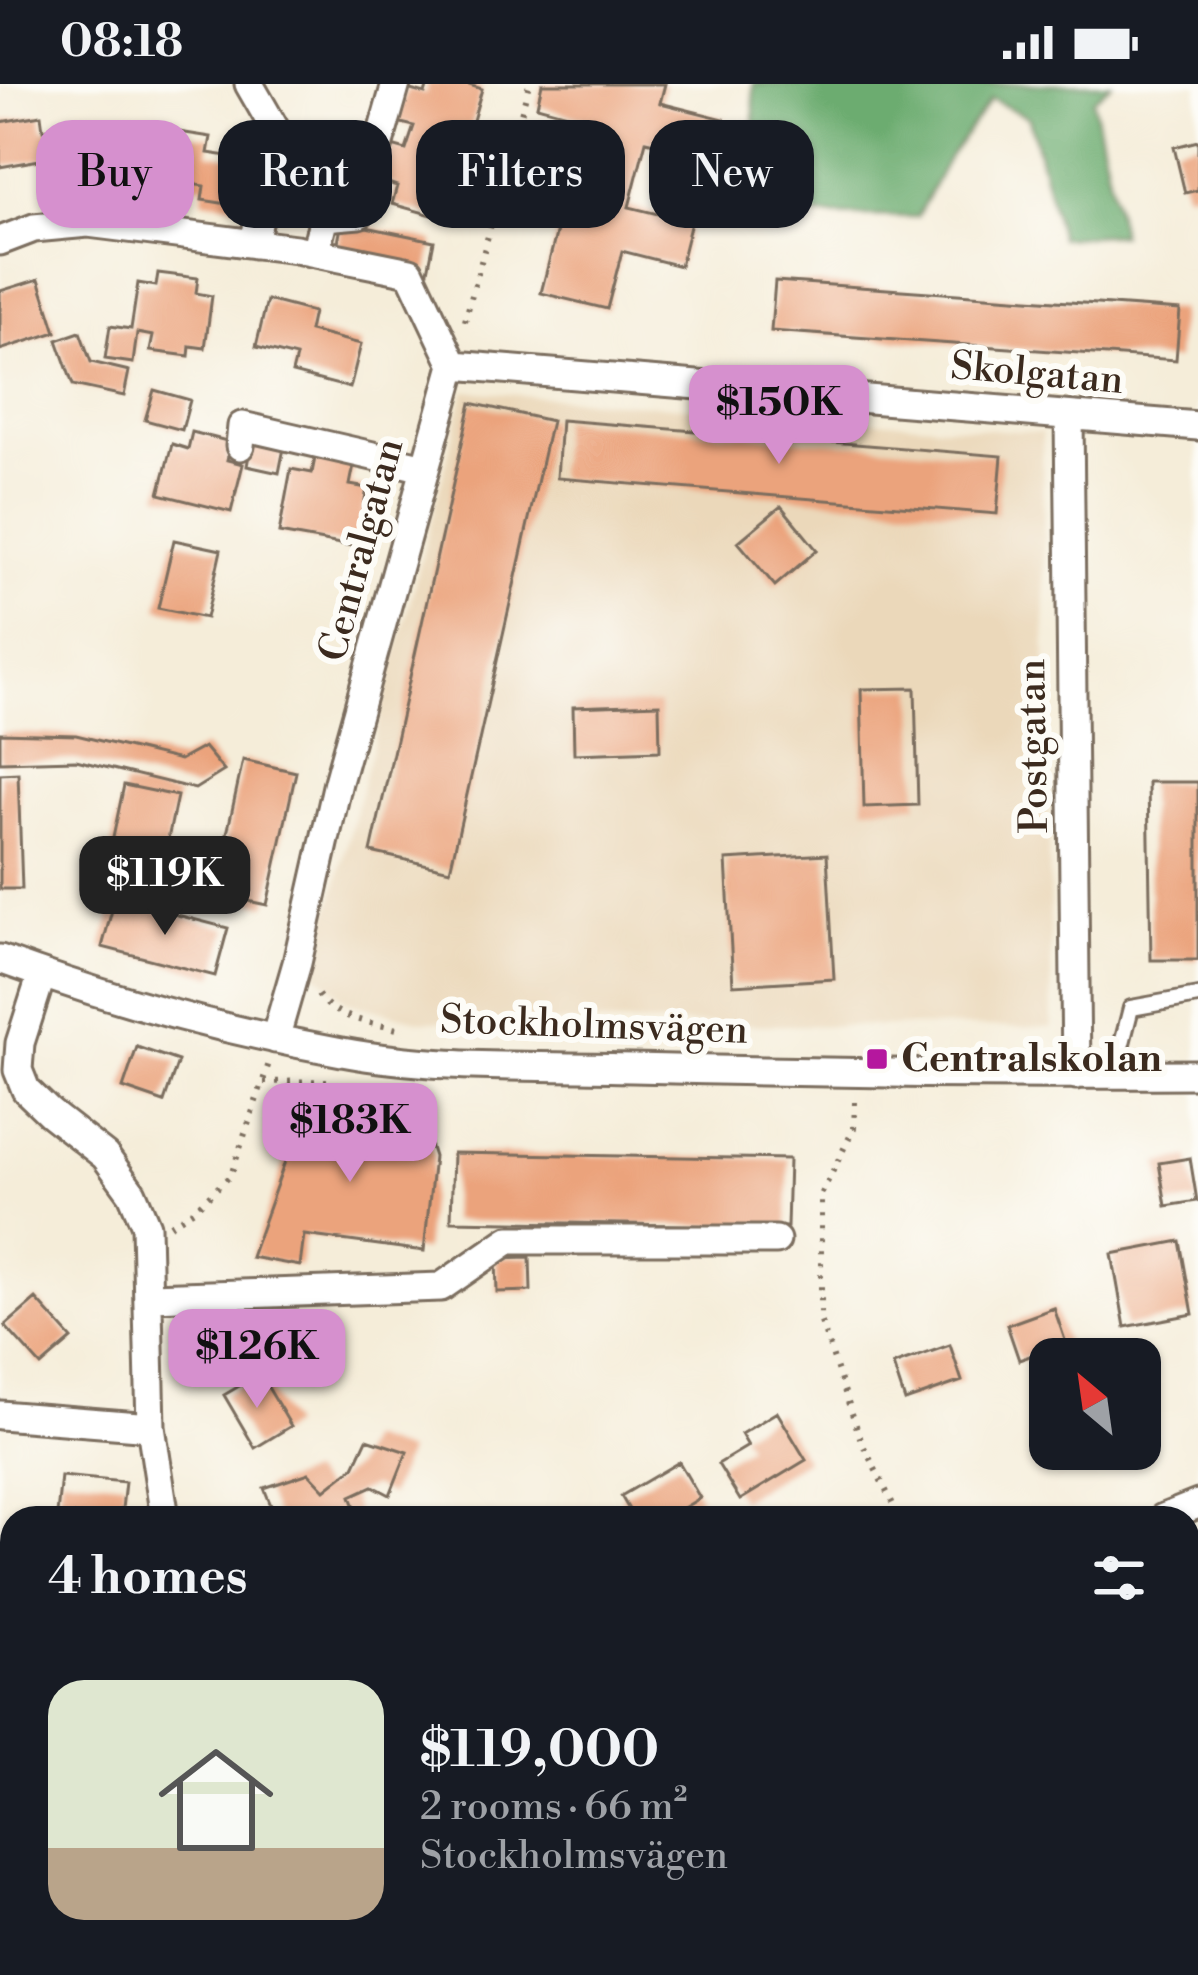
<!DOCTYPE html>
<html lang="en">
<head>
<meta charset="utf-8">
<style>
	body { margin:0; font-family:"Libre Bodoni",serif; background:#242831; color:#f1f3f6; height:100vh; display:flex; flex-direction:column; font-size:45px; white-space:nowrap }
	* { box-sizing:border-box; margin:0 }
	p { font-size:39px; color:#9ea1a6 }
	.icon { flex:none; width:66px; height:66px; fill:none; stroke:currentColor; stroke-width:2; stroke-linecap:round; stroke-linejoin:round }
	.map { position:relative; flex:1; overflow:hidden }
	.details { position:absolute; left:0px; top:1422px; width:1200px; height:471px; display:flex; flex-direction:column; background:#171b24; border-radius:36px 36px 0 0; box-shadow:0 3px 9px #0004 }
	.details>* { flex:none }
	.top-card { position:absolute; left:36px; top:36px; width:1128px; height:108px; display:flex; gap:24px }
	.needle { width:78px; rotate:331deg }
	.buttons { position:absolute; left:1029px; top:1254px; display:grid; gap:24px }
	.buttons a { display:grid; place-items:center; width:132px; height:132px; border-radius:24px; background:#171b24; box-shadow:0 3px 9px #0004; font-size:60px }
	.price { position:absolute; translate:-50% -102px; padding:0 27px; border-radius:24px; background:#d690ce; color:#111; font-size:39px; line-height:78px; filter:drop-shadow(0 3px 6px #0008) }
	.price::after { content:''; position:absolute; left:50%; top:72px; width:36px; height:27px; margin-left:-18px; background:inherit; clip-path:polygon(0 0,100% 0,50% 100%) }
	.price.selected { background:#222; color:#fff }
	ul { padding:0; list-style:none }
	li { display:flex; align-items:center; gap:36px; height:300px; padding:0 48px }
	li span { display:grid; place-items:center; flex:none; width:336px; height:240px; border-radius:36px; color:#555 }
	li>.icon { margin-inline-start:auto }
	span .icon { width:144px; height:144px; fill:#fffc; stroke-width:1 }
	li b { font-size:51px }
	h2 { display:flex; justify-content:space-between; align-items:center; height:144px; padding:0 48px; font-size:51px }
	.tag { padding:0 42px; border-radius:36px; background:#171b24; box-shadow:0 3px 9px #0004; font-size:42px; line-height:108px }
	.tag.selected { background:#d690ce; color:#111 }
	.status { display:flex; justify-content:space-between; align-items:center; height:84px; padding:0 60px; background:#171b24; direction:ltr }
	.status svg { height:33px; fill:currentColor }
	.map>svg:first-child { display:block }
</style>
</head>
<body>
<div class="status"><b>08:18</b><svg viewBox="0 0 49 12"><path d="M0 12V9h3v3zM5 12V6h3v6zM10 12V3h3v9zM15 12V0h3v12zM26 1h20v11H26zM47 4h2v5h-2z"/></svg></div>
<div class="map">
<svg width="1198" height="1891" viewBox="0 0 1198 1891">
	<rect width="100%" height="100%" fill="#fdfcf7"/>
	<filter id="ink" filterUnits="userSpaceOnUse"><feTurbulence type="fractalNoise" baseFrequency=".00833" numOctaves="2"/><feDisplacementMap in="SourceGraphic" scale="24" xChannelSelector="R" yChannelSelector="G"/><feConvolveMatrix kernelMatrix="1 2 1 2 8 2 1 2 1" color-interpolation-filters="sRGB"/></filter>
	<filter id="wash" filterUnits="userSpaceOnUse"><feTurbulence type="fractalNoise" baseFrequency=".004" numOctaves="4" result="noise"/><feDisplacementMap in="SourceGraphic" scale="48" xChannelSelector="R" yChannelSelector="G"/><feGaussianBlur stdDeviation="2.7" result="paint"/><feColorMatrix in="noise" values="0 0 0 0 0 0 0 0 0 0 0 0 0 0 0 0 0 1.4 0 .05"/><feComposite in="paint" operator="in"/></filter>
	<g filter="url(#wash)">
		<rect width="100%" height="100%" fill="#f5edd9"/>
		<path fill="#ebd8ba" d="M465,307L1042,349L1052,944L421,937L348,918L314,887Z"/>
		<path fill="#86c881" stroke="#607950" stroke-width="3" d="M1198,1763V1891H652L650,1881H1188V1767Z"/>
		<path fill="#6cac6f" stroke="#546b46" stroke-width="3" d="M753,0H1111L1093,16L1121,150L1060,154L1029,34L991,15L947,76L917,133L758,130Z"/>
		<g id="blocks">
			<path fill="#eba37b" d="M428,0H466L482,5L464,68L456,66L454,76L463,78L446,135L392,120L397,102L382,97L392,62L406,66L414,42L397,38L407,5L425,10Z
				M542,0H665L660,19L724,35L714,73L646,57L629,123L691,138L680,182L622,167L607,225L541,209L558,142L503,128L513,88L575,105L593,37L537,22Z
				M41,31L43,46L93,38L100,79L47,87L45,75L0,83V38Z
				M160,45L211,53L208,69L260,77L253,124L202,116L204,102L152,94L150,107L102,99L109,52L158,60Z
				M1198,57V106L1185,109L1174,63Z
				M334,85L350,86L348,111L332,109Z
				M342,138L434,157L428,187L336,168Z
				M158,189L198,194L196,209L212,212L205,264L190,262L189,272L150,267L153,252L137,249L133,279L105,275L110,242L131,245L138,199L156,202Z
				M39,195L56,248L0,266V207Z
				M775,197L1180,226L1176,276L771,247Z
				M267,216L313,228L309,247L361,260L350,304L292,289L296,273L256,263Z
				M80,248L91,278L129,287L124,312L73,301L57,256Z
				M154,306L190,316L182,346L145,336Z
				M471,319L551,337L450,786L371,768Z
				M561,336L1002,372L997,430L557,394Z
				M192,348L231,358L227,376L243,380L231,428L159,410L172,360L188,365Z
				M253,348L286,354L279,389L247,382Z
				M315,374L354,381L350,401L367,404L357,463L279,449L291,385L312,389Z
				M781,422L817,466L775,502L738,458Z
				M174,456L221,466L206,534L158,524Z
				M915,604L918,721L864,723L861,605Z
				M659,620L660,667L574,670L573,623Z
				M0,649L76,651L180,676L204,663L224,687L195,705L76,676L0,678Z
				M243,676L296,688L267,821L214,810Z
				M18,689L22,805H0V690Z
				M1148,698H1198V876H1151Z
				M124,701L177,712L157,808L104,797Z
				M827,770L834,895L733,901L726,776Z
				M115,815L228,844L215,892L102,863Z
				M137,963L178,977L164,1018L123,1004Z
				M304,1024L422,1035L434,1073L424,1167L304,1151L300,1182L251,1173Z
				M453,1069L789,1075L787,1143L451,1137Z
				M1190,1074L1197,1117L1166,1122L1159,1079Z
				M1180,1157L1193,1230L1125,1243L1112,1170Z
				M530,1173L531,1207L497,1208L496,1174Z
				M36,1215L72,1255L41,1282L5,1242Z
				M1054,1224L1066,1259L1019,1276L1007,1241Z
				M950,1261L962,1297L905,1317L893,1281Z
				M260,1290L291,1342L255,1364L224,1311Z
				M777,1328L806,1376L740,1416L718,1380L748,1362L741,1350Z
				M367,1355L407,1368L390,1411L373,1402L351,1412L359,1434H276L264,1404L309,1389L325,1406L354,1383Z
				M679,1378L700,1414L667,1434H634L621,1412Z
				M61,1392L125,1398L121,1434L57,1430Z
				M12,1679V1737L0,1738V1680Z
				M556,1881H605L610,1891H561Z"/>
		</g>
	</g>
	<g filter="url(#ink)">
		<use href="#blocks" fill-opacity="0" stroke="#7c6e5f" stroke-width="3"/>
		<g fill="none" stroke-linecap="round" stroke-linejoin="round">
			<defs>
				<path id="service" d="M1114,990L1131,924L1198,912"/>
				<path id="minor" d="M249,0L276,47L254,160
					M0,157L34,144L88,139L296,165L410,188L454,281
					M315,169L324,133L359,130L396,0
					M454,281L1198,342
					M1069,332L1076,991
					M240,362L242,342L425,384
					M0,875C112,916 225,947 342,968C437,986 537,981 633,984C822,989 1010,991 1198,990
					M42,890L20,959L18,986L26,1006L50,1029L105,1072L132,1109L146,1142L151,1343L165,1434
					M275,955L297,879L338,698L454,281
					M151,1213L441,1203L509,1156H776
					M0,1331L151,1343
					M1163,1434L1198,1420
					M0,1843L12,1842
					M284,1881L291,1891"/>
			</defs>
			<use href="#service" stroke="#7c6e5f" stroke-width="20"/>
			<use href="#minor" stroke="#7c6e5f" stroke-width="33"/>
			<path stroke="#7c6e5f" stroke-width="6" stroke-dasharray="3 9" stroke-linecap="butt" d="M465,237L529,0
				M318,911C336,935 369,938 397,945
				M264,998L332,997
				M855,1018L854,1044L821,1111V1238L862,1359L900,1434
				M170,1141L194,1126L231,1091L269,979
				M239,1891L254,1881
				M691,1891L693,1881"/>
			<use href="#service" stroke="#fff" stroke-width="14"/>
			<use href="#minor" stroke="#fff" stroke-width="27"/>
		</g>
	</g>
	<rect fill="#b5179e" stroke="#fdfcf7" stroke-width="4.5" x="865" y="963" width="24" height="24" rx="6"/>
	<g text-anchor="middle" dominant-baseline="central" stroke-width="12" stroke-linejoin="round" paint-order="stroke">
		<g font-size="39" fill="#3b2a1e" stroke="#fdfcf7">
			<text transform="translate(1037 290) rotate(5)">Skolgatan</text>
			<text transform="translate(362 466) rotate(-75)">Centralgatan</text>
			<text transform="translate(1034 662) rotate(-91)">Postgatan</text>
			<text transform="translate(594 942) rotate(2)">Stockholmsvägen</text>
		</g>
		<g font-size="39" font-weight="bold" fill="#3b2a1e" stroke="#fdfcf7" text-anchor="start">
			<text x="901" y="975">Centralskolan</text>
		</g>
	</g>
</svg>
<div class="buttons">
<a><svg class="needle" viewBox="-14 -14 28 28"><path d="M0-13l5 13h-10z" fill="#e53935"/><path d="M0 13l5-13h-10z" fill="#9ea1a6"/></svg></a>
</div>
<b class="price" style="left:779px;top:383px">$150K</b>
<b class="price selected" style="left:165px;top:854px">$119K</b>
<b class="price" style="left:350px;top:1101px">$183K</b>
<b class="price" style="left:257px;top:1327px">$126K</b>
<div class="top-card">
<a class="tag selected">Buy</a>
<a class="tag">Rent</a>
<a class="tag">Filters</a>
<a class="tag">New</a>
</div>
<section class="details">
<h2>4 homes<svg class="icon" aria-label="filters" viewBox="0 0 24 24"><path d="M4 7h16M4 17h16"/><circle cx="9" cy="7" r="2"/><circle cx="15" cy="17" r="2"/></svg></h2>
<ul>
<li><span style="background:linear-gradient(#dfe7d0 70%,#b9a48a 0)"><svg class="icon" aria-label="home" viewBox="0 0 24 24"><path d="M3 11l9-7 9 7M6 9v11h12V9"/></svg></span><div><b>$119,000</b><p>2 rooms · 66 m²</p><p>Stockholmsvägen</p></div></li>
</ul>
</section>
</div>
</body>
</html>
